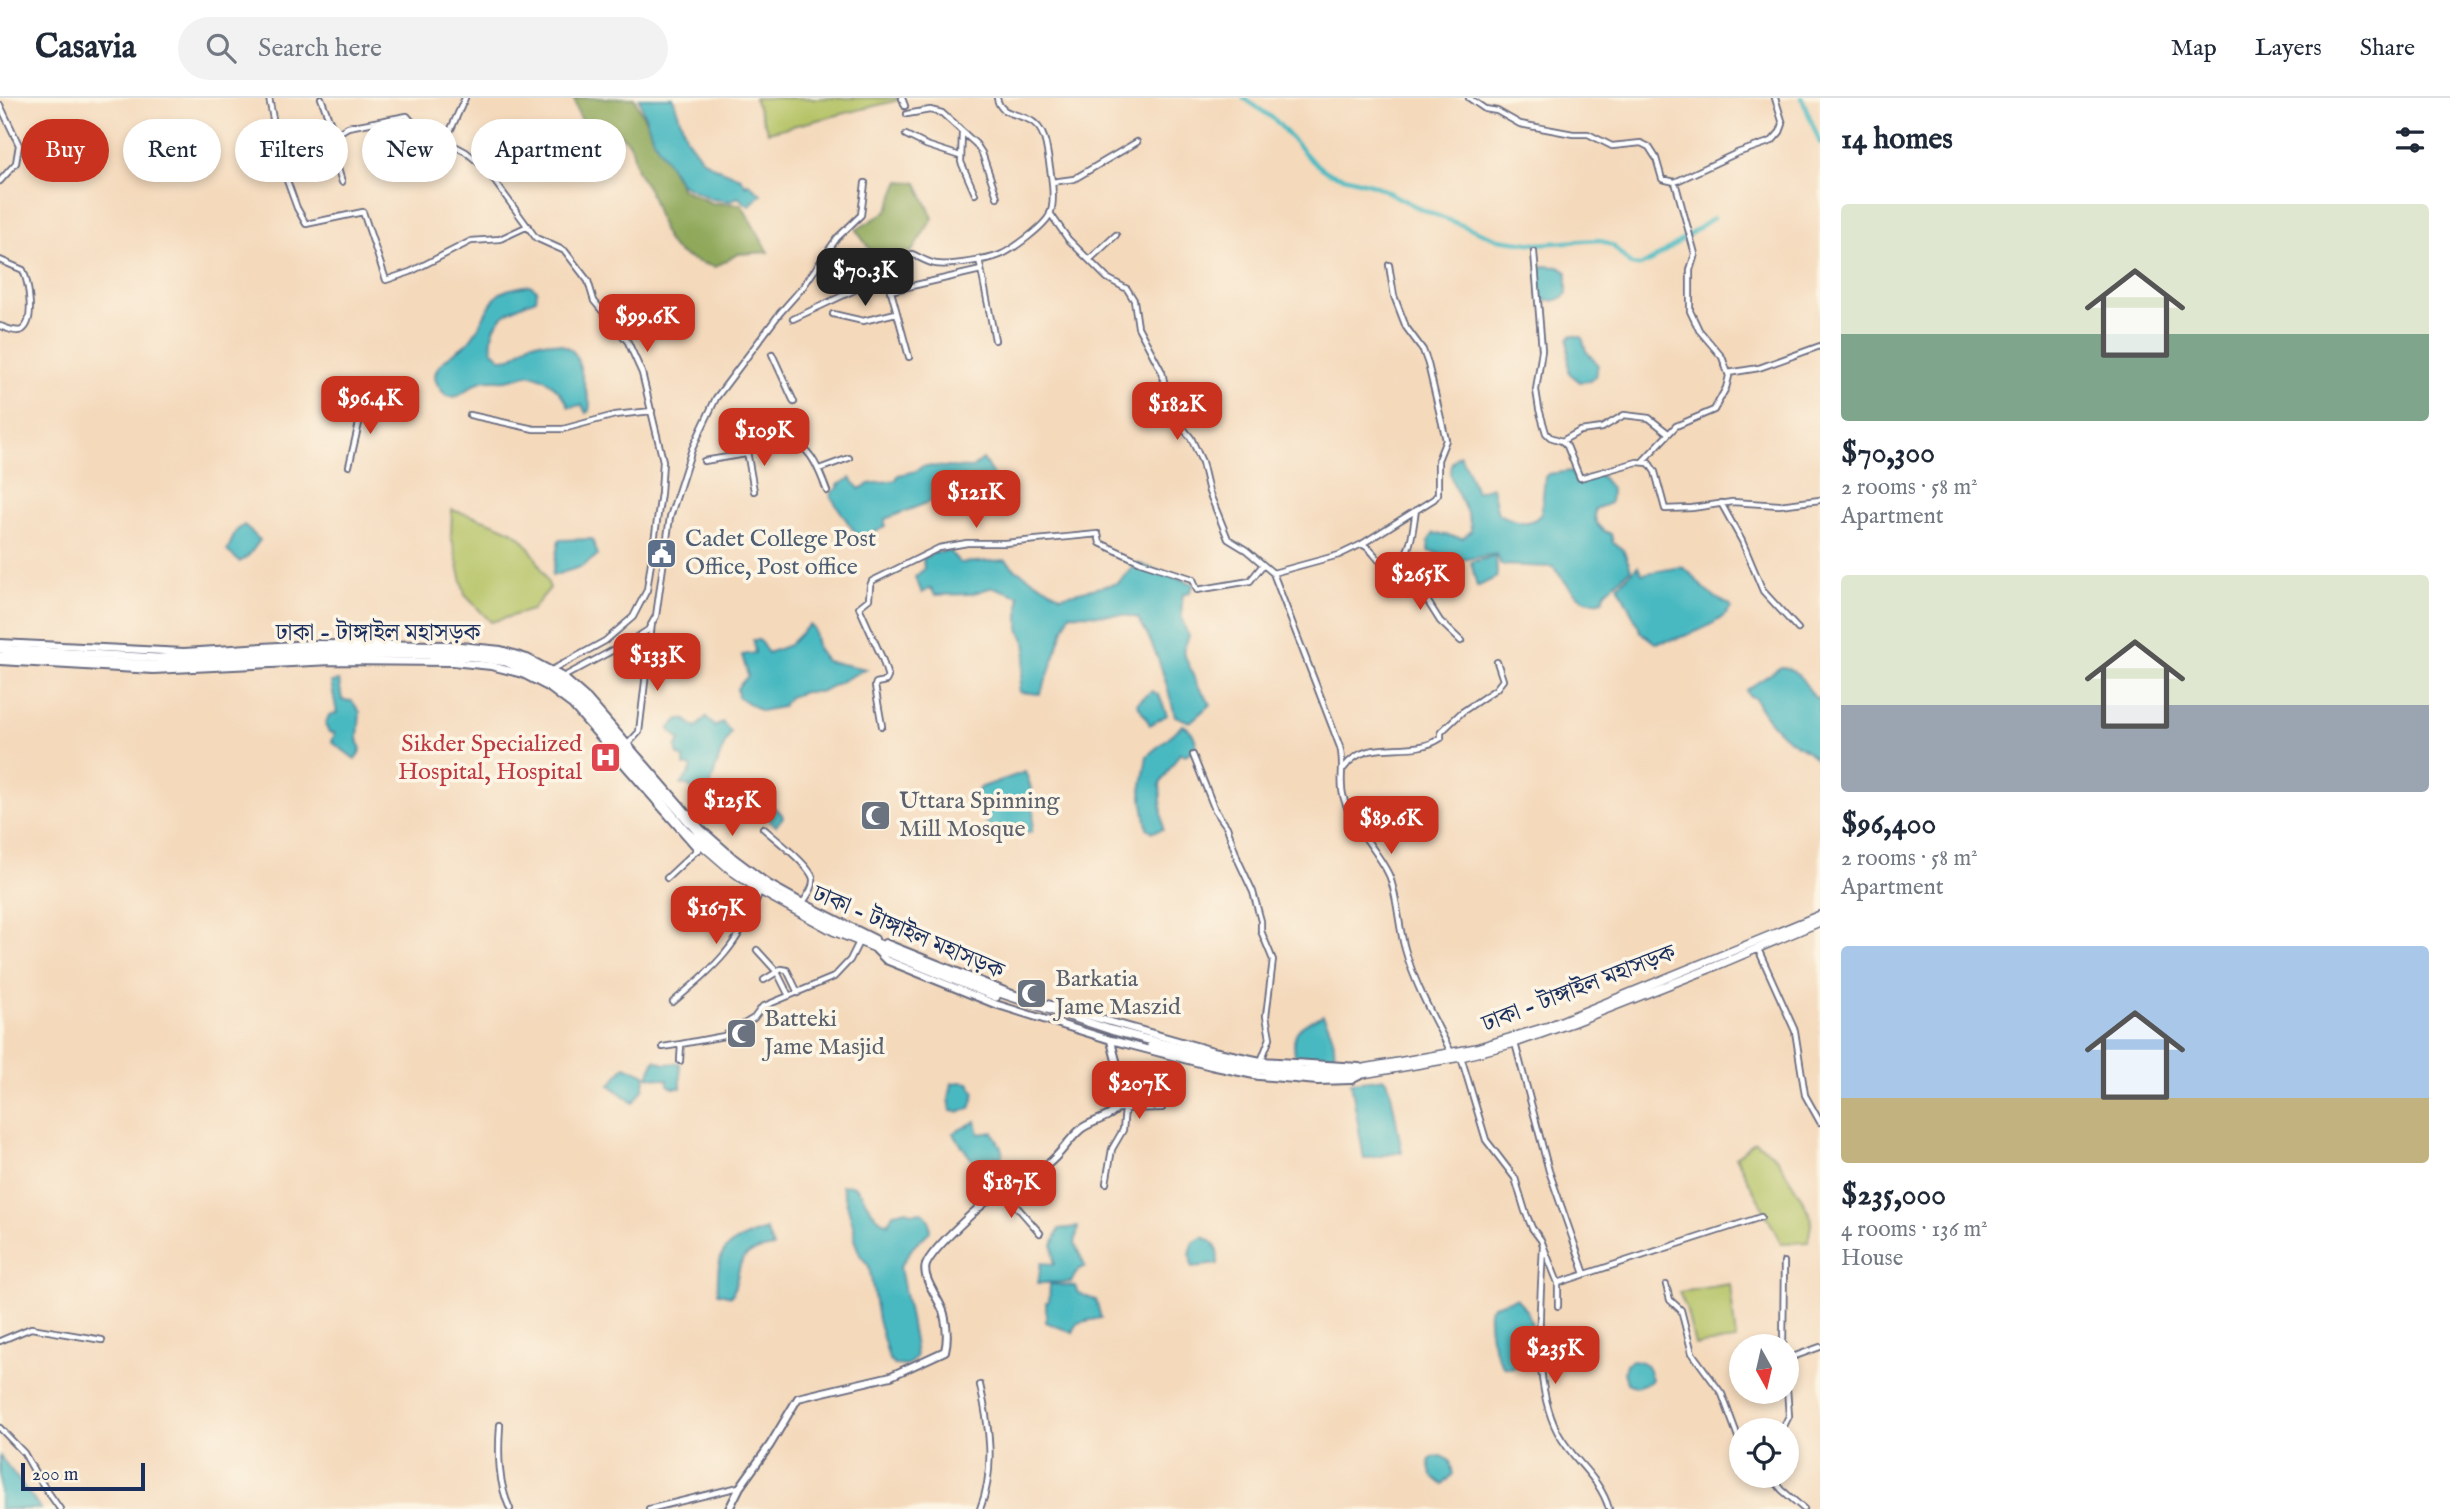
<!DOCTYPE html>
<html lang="en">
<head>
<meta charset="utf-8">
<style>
	body { margin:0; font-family:"IM FELL English","Noto Serif Bengali",serif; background:#f2f2f3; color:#1f2937; height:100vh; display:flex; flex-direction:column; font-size:26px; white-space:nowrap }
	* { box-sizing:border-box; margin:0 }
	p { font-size:23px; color:#747a83 }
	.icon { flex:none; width:38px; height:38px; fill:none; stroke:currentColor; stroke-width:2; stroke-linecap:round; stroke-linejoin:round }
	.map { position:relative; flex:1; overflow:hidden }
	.sheet { display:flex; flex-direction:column; background:#fff; width:630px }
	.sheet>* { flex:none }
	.banner { position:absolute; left:21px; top:21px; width:665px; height:63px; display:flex; gap:14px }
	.needle { width:46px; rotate:172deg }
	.controls { position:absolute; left:1729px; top:1236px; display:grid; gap:14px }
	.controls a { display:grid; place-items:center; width:70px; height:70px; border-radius:50%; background:#fff; box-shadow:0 4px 10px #0003; font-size:35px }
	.scale { position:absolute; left:21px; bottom:18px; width:124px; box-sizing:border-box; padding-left:7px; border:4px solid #1b2f5e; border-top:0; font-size:19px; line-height:24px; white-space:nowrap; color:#1b2f5e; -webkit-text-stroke:5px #fcf5e5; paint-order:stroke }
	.price { position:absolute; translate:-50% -60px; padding:0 16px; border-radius:14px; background:#c8321e; color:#fff; font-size:23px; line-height:46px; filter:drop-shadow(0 2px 4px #0008) }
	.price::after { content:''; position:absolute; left:50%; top:42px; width:21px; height:16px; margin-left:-10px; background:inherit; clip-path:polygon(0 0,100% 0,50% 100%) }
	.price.selected { background:#222; color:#fff }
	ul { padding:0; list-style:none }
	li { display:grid; align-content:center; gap:14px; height:371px; padding:0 21px }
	li span { display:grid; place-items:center; height:217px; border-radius:7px; color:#555 }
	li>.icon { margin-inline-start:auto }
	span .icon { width:126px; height:126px; fill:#fffc; stroke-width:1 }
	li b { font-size:30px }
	h2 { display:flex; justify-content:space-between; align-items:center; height:84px; padding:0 21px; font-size:30px }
	.tag { padding:0 24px; border-radius:32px; background:#fff; box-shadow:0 4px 10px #0003; font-size:24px; line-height:63px }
	.tag.selected { background:#c8321e; color:#fff }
	header { display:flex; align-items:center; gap:42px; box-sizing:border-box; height:98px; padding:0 35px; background:#fff; border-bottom:2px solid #e0e1e3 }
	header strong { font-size:33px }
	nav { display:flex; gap:38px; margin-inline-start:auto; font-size:24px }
	.search { width:490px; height:63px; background:#f2f2f3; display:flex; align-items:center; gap:18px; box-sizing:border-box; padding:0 24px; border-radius:38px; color:#747a83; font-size:26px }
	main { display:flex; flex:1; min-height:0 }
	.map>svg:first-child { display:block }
</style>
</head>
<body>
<header>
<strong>Casavia</strong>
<div class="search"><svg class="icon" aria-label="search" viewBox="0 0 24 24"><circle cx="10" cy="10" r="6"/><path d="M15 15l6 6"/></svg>Search here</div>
<nav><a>Map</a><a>Layers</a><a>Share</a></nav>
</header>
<main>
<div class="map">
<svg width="1820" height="1411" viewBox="0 0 1820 1411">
	<rect width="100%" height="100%" fill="#fcf5e5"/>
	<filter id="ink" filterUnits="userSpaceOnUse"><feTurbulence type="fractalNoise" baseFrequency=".0143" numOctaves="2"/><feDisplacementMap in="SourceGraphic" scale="14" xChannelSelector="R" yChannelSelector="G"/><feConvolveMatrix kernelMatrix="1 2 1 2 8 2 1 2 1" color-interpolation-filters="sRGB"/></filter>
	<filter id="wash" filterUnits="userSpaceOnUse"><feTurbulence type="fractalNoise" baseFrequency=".00686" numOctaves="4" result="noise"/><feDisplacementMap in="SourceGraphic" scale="28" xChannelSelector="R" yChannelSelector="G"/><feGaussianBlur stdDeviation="1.57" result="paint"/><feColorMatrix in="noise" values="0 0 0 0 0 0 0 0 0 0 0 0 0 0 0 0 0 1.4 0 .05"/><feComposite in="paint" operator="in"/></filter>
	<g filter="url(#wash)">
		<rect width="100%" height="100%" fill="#f4d9bb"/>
		<path fill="#b4c264" stroke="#687861" stroke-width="2" d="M754,0H898L899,2L768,34Z
			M452,412C470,417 506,427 519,438C534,452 542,472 550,490L532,512L491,524L465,497L451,437Z
			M1755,1043L1776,1059L1800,1097L1812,1121L1808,1144L1781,1145L1736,1059Z
			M1730,1186L1736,1242L1695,1247L1686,1210L1679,1194Z"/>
		<path fill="#8fa85a" stroke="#556c5c" stroke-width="2" d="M574,0H634L682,91L711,105L741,106L768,154L738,156L715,169C658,154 669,142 650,95C647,87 640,80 637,72C634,64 634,53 630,46C610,19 583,49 574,0Z
			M900,83L917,85L933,120L912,153L866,183L860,169L871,153L856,132L887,113Z"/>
		<path fill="#4ab9c1" stroke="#327490" stroke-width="2" d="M639,0H673L687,41L701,60L714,69L741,80L746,88L748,85L761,96L749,108L738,99L730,103L711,101L681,86L653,41Z
			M405,20L422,37L413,57L387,67L381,60L374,31Z
			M1544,168L1559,169L1567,174V195C1562,203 1547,205 1539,201L1538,172Z
			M530,187L537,192L536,201C511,210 488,220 492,252L502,261L511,260L531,244C546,243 569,244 577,259L590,306L589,313L586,315L582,307L569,309C563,295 544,275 528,277C521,278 514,281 506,282C497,283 488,280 479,284C465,290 463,302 446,298C442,293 435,286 435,279C435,262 460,254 469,243C481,230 485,209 499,196C506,190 520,189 530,187Z
			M1572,237L1582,239L1586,253L1598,266L1596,277L1590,283L1580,284L1569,275L1568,241Z
			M1460,357C1466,369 1471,380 1476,394L1492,389L1498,416C1514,422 1528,431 1541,416L1545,379L1548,376L1571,373L1576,384L1599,376L1611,390L1610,405L1595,411C1594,425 1598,431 1611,436L1613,445L1623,451L1631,471L1605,494L1603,502C1579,510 1567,484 1553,469L1501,467L1497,456L1461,462L1428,453L1429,442L1434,435L1463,440L1471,433C1472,407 1432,372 1460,357Z
			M983,361L998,385L1002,383L1006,391L996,400L937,401L885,421V429L860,439L851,429L831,399L832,394L839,389L838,387L851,380L859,391L869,386L896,382L898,377L916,373L923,368L972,370Z
			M244,427L260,442L249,457L240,464L227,453L236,433Z
			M592,441L598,457L583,468L552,478L559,442Z
			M949,453L960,465L1006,462L1015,471L1061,498L1118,485L1137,465L1194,486L1190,494L1183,496C1181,513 1180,523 1189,538L1183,553L1197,587L1211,606L1190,624L1175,618C1166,582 1157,551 1138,520L1124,517L1070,516C1058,542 1053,570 1040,596L1019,594L1027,548L1019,531V498L993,489L971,496L935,497L931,490L922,495L915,479L924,471L923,461L933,455Z
			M1496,458L1497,479L1477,489L1471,464Z
			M1638,468L1642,476L1681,469C1694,474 1699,489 1710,496C1716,500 1723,504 1730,507L1731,510C1718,529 1677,542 1655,545L1641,534L1618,487Z
			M809,527L813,529L818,552L826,563L866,571L820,594H804L789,599L782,609L761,613L738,599L737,590L748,578L742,557L755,555L753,542H759L768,555L789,547Z
			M1781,569C1798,569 1806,588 1815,600L1820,601V664C1809,652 1795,647 1783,637C1772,627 1761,613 1755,600L1749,598L1746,592Z
			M339,583L342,602L352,603L360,614L358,640L361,652L355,661L332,644L335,635L329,634L325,627L329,617L337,615L331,584Z
			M1152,593L1159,597L1167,617L1150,627L1137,605Z
			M706,619L715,629L722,624L731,634C719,655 713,676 708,700L699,706C698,698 693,692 687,687H681L692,671L690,668H684V660L678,657L676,650L680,643L669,631L679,621L686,622L696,630Z
			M1183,627C1192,631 1197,641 1196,651L1185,657L1180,655L1160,686L1163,731L1153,734L1147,730L1141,693L1147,658Z
			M1025,674C1033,689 1036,717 1031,734C1016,740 1000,732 984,731L989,723L975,709L979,690Z
			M752,693L781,715L783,719L776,728L744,705Z
			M1323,917C1330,929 1336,944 1334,957L1303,962L1296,960C1289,933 1299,928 1323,917Z
			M655,962L665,966L680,965L681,990H673L668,987V982L648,978Z
			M625,968L646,977L643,991L633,1005L610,987Z
			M1385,980L1391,995L1402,1054L1364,1061L1351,984Z
			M961,984L969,985L975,995L970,1011L959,1014L951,1013L949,1000L952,985Z
			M976,1023L979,1036L993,1034L1003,1054L1001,1060L995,1059L979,1072L953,1035Z
			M852,1087C867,1095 866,1116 888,1126L893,1115L907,1112L912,1115L923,1114L929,1122L930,1133L913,1149L900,1169C905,1198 913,1230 916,1259L907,1268L894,1267L889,1261L878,1222L869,1168L860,1157L854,1141V1131L842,1088Z
			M1078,1129L1075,1146L1085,1168L1078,1172L1071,1184L1038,1185L1041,1165L1054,1166L1053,1147L1059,1131Z
			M766,1132L773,1149C732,1156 744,1164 732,1198L718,1195C716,1149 725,1145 766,1132Z
			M1203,1139C1217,1144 1218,1151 1218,1166L1192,1169L1190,1157L1193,1145Z
			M1050,1186L1075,1188L1078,1195L1096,1202L1101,1220L1077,1225L1073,1235L1046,1224V1205L1049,1203Z
			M1516,1200C1531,1213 1541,1246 1531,1266L1512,1270L1504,1269C1492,1252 1488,1232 1489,1212L1494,1207Z
			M1633,1262C1646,1263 1648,1269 1652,1281L1650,1284L1636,1289L1627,1285L1624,1274L1626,1266Z
			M0,1358L41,1411H0Z
			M1442,1358L1450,1363L1453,1376L1443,1387L1432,1378L1429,1363L1433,1359Z"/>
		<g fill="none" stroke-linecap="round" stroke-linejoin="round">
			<path stroke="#4ab9c1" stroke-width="4.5" d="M1244,0L1275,22L1311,62L1329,75L1374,87L1423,112L1498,141L1536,146L1599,142L1613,148L1631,167L1640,168L1651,163L1713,120
				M1802,0L1820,45"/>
		</g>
	</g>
	<g filter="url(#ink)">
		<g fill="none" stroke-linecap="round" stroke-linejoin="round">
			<defs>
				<path id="minor" d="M269,0L274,26V47L297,110L306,126L363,114L386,182L410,174L471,143L500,141L528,128
					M321,0L335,37
					M902,0L905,8
					M1469,0L1485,11L1497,13L1520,26L1573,36H1588L1612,48L1641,45L1649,49L1656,60L1662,81L1675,84L1737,55L1772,43L1780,34L1783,26L1775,0
					M0,7L19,47L16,65L0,83
					M907,16L930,12L942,15L976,46L982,55L997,99
					M962,35L961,64L975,96
					M906,37L926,47L960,58
					M333,38L336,64L342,84
					M446,42L465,0
					M274,46L308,39L333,38L348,29L407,18L416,28L425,29L438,39L466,54L485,70L536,140L565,153L588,183L594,203L628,244L642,275L663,363L661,395L647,492L633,519L605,543L552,572
					M1052,84L1074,81L1137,44
					M1050,115L1068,141L1107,180L1127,191L1134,202L1138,229L1162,274L1171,315L1191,340L1202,364L1209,394L1228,441L1246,452L1273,475L1340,649C1345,667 1339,680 1343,697C1350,727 1376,749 1389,777C1398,799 1398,827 1405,851C1415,887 1434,921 1451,954
					M1534,154L1542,252L1536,292L1539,311L1546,335L1550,339L1562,343L1567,348L1580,380L1637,364L1649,365L1655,374L1665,411L1692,410L1732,404L1779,407L1820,402
					M979,161L995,242
					M0,162L23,172C28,184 36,223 22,232C16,235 6,230 0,228
					M1089,162L1116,137
					M886,175L909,259
					M890,193L981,172
					M833,216L863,223L896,215
					M793,221L876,182L912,156C919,159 928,165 936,166C949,168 988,162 1000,157C1012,152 1045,128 1050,116C1057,101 1049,64 1046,47C1038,6 1002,27 997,0
					M772,256L794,304
					M1728,275L1759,270L1820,248
					M470,317L534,331H563L615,317L652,313
					M1562,343L1580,333L1602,330L1624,317L1649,320L1668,335
					M747,353L754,393
					M704,363L746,356L748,348C801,337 809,345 827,393
					M1643,363L1676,328L1714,312L1726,290L1729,278L1722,259L1699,232L1690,213V172L1695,156L1675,84
					M349,368L367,291
					M819,371L849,360
					M1721,405L1742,443L1763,493L1798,531
					M1363,447C1375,452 1375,464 1390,469C1413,460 1412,433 1416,412
					M1396,467L1423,496L1440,523L1461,543
					M1273,475L1339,457L1362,446L1434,401L1438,396V362L1446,342L1428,266L1423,252L1406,229L1394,198L1389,167
					M563,579L634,541L648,532L656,518L670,419L692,351L716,300L780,215L803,189L837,140L861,117L865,85
					M882,628L875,588L876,585L886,583L888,579L882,560L859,509L869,501L870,488L872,483L939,450L967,445H1005L1098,436L1100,445L1141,464L1193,481L1197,492L1250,483L1262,468
					M627,647L639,634L652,525
					M1193,657L1215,712L1227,729L1238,762L1253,794L1261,823V833L1273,862L1266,918L1270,940L1261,963
					M1344,670C1367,637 1411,661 1441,640V634L1462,614L1496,591L1503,582L1497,564
					M763,730C774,740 811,768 813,781C814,790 807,798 802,806
					M667,780L698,751
					M1758,851L1795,933L1805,997L1820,1024
					M757,852L777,874L764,882
					M789,898L777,874L781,871L787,872L798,895
					M673,904C718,866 738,849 760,793
					M1515,945L1549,1073L1585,1176
					M681,946L724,938L754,920L762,909L834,879L850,862L859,844
					M663,949L681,946L680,963
					M1461,959L1486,1042L1515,1080L1525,1113L1532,1130L1541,1142L1558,1185V1208
					M1117,1011L1162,1010
					M1106,1085L1112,1051L1123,1032L1125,1011
					M1002,1092L1040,1135
					M1543,1147C1541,1205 1531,1284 1558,1335C1573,1363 1600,1379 1609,1411
					M1558,1185L1761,1119
					M1666,1187L1670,1202L1681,1212L1692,1255L1722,1296L1741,1347
					M0,1243L31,1230L102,1242
					M1783,1248L1784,1164
					M1787,1261L1820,1249
					M500,1327C498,1356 498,1385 510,1411
					M0,1330L24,1355L37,1378L60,1411
					M1782,1332L1789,1318L1787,1290
					M1770,1377L1782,1392L1804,1411
					M649,1411L739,1389
					M980,1411C996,1371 989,1327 980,1287"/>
				<path id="major" d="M0,545L184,554L311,546L450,547L501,552L527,560L563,579L588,601L701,731L735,761L767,785L803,805L875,841
					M0,563L153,572L332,563L452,564L491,568L523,576L548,589L572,607L698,751
					M885,845L1012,896L1213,953L1261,963L1359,969
					M876,852L886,862L995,906L1111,942L1211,968L1259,978L1318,983L1351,982L1361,977
					M729,1411L740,1389L770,1347L798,1300L891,1278L945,1253C948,1241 947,1228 944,1216C941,1203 921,1180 926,1167C933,1149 984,1104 1001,1092C1016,1083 1034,1078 1048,1066C1061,1056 1068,1042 1081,1031C1092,1022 1115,1020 1120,1005C1126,987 1114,960 1111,942"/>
				<path id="highway" d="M0,551L158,560L310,552L449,551L485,554L524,564L561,585L584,604L701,738L739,771L774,796L836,828L990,892L1111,932L1217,960L1260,967L1304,972H1336L1364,970L1476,950L1549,928L1820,817
					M0,558L156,567L317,558L421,557L472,559L506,564L543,580L570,599L589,617L688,735L733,774L760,793L833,833L996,899
					M1151,947L1216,965L1302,978L1363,976L1461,959L1515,945L1572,925L1709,871L1820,824"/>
			</defs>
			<use href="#minor" stroke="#676a7f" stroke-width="8"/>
			<use href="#major" stroke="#676a7f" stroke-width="10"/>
			<use href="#highway" stroke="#676a7f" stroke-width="10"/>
			<use href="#minor" stroke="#fff" stroke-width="4.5"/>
			<use href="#major" stroke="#fff" stroke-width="6"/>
			<use href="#highway" stroke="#fff" stroke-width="7"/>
		</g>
	</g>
	<defs>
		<symbol id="civic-square" viewBox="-11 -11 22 22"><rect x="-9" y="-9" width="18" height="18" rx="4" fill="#5c6f8a" stroke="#fcf5e5"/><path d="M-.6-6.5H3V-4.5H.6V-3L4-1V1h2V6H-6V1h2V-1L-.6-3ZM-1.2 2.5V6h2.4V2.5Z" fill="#fff"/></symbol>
		<symbol id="hospital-square" viewBox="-11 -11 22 22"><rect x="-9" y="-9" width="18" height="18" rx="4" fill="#e0444e" stroke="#fcf5e5"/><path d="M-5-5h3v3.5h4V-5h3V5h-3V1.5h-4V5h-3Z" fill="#fff"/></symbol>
		<symbol id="mosque-square" viewBox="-11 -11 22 22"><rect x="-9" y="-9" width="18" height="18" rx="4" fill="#6b7280" stroke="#fcf5e5"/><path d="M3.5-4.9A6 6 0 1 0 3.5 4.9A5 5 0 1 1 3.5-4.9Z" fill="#fff"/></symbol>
	</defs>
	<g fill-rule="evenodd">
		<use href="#civic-square" x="644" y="438" width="35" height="35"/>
		<use href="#hospital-square" x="588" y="642" width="35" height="35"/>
		<use href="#mosque-square" x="858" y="700" width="35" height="35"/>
		<use href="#mosque-square" x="1014" y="878" width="35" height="35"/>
		<use href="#mosque-square" x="724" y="918" width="35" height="35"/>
	</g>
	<g text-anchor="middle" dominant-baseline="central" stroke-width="7" stroke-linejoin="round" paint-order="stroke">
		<g font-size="24" fill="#4e5e75" stroke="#fcf5e5" text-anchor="start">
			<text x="685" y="441">Cadet College Post<tspan x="685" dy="28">Office, Post office</tspan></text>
		</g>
		<g font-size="24" fill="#1b2f5e" stroke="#fcf5e5">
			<text x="378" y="535">ঢাকা - টাঙ্গাইল মহাসড়ক</text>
			<text transform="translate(908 835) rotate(23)">ঢাকা - টাঙ্গাইল মহাসড়ক</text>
			<text transform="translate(1579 891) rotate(-21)">ঢাকা - টাঙ্গাইল মহাসড়ক</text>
		</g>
		<g font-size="24" fill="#be3a42" stroke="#fcf5e5" text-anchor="end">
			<text x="582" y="646">Sikder Specialized<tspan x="582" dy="28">Hospital, Hospital</tspan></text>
		</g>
		<g font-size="24" fill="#5b616d" stroke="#fcf5e5" text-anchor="start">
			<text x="899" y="703">Uttara Spinning<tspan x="899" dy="28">Mill Mosque</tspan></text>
			<text x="1055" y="881">Barkatia<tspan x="1055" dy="28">Jame Maszid</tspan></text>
			<text x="764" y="921">Batteki<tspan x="764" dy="28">Jame Masjid</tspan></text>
		</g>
	</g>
</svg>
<div class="controls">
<a><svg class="needle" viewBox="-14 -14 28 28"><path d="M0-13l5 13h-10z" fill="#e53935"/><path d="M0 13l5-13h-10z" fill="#747a83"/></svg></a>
<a><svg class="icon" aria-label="locate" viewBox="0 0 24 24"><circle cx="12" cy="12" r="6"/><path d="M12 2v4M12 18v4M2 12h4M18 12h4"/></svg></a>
</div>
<div class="scale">200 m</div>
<b class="price selected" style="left:865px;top:210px">$70.3K</b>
<b class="price" style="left:647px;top:256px">$99.6K</b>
<b class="price" style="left:370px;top:338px">$96.4K</b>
<b class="price" style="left:1177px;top:344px">$182K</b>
<b class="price" style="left:764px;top:370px">$109K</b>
<b class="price" style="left:976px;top:432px">$121K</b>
<b class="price" style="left:1420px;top:514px">$265K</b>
<b class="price" style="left:657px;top:595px">$133K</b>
<b class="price" style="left:732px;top:740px">$125K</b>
<b class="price" style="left:1391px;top:758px">$89.6K</b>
<b class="price" style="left:716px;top:848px">$167K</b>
<b class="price" style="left:1139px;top:1023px">$207K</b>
<b class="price" style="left:1011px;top:1122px">$187K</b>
<b class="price" style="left:1555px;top:1288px">$235K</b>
<div class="banner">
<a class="tag selected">Buy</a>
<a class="tag">Rent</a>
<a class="tag">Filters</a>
<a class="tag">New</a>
<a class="tag">Apartment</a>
</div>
</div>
<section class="sheet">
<h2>14 homes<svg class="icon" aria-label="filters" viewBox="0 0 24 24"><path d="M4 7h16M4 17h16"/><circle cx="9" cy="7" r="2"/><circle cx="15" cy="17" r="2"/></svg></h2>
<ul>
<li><span style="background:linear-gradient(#dfe7d0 60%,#7fa58c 0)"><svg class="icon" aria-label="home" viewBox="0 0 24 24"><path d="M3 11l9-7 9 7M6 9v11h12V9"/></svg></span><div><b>$70,300</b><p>2 rooms · 58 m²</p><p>Apartment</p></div></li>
<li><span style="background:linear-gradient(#dfe7d0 60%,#9aa5b1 0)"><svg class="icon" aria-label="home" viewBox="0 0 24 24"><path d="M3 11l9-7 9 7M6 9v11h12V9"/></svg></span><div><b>$96,400</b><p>2 rooms · 58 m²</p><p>Apartment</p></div></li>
<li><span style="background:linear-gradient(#a9c7e8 70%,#c2b280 0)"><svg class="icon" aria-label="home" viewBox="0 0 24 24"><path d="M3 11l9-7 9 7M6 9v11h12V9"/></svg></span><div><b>$235,000</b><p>4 rooms · 136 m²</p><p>House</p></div></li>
</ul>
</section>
</main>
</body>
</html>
